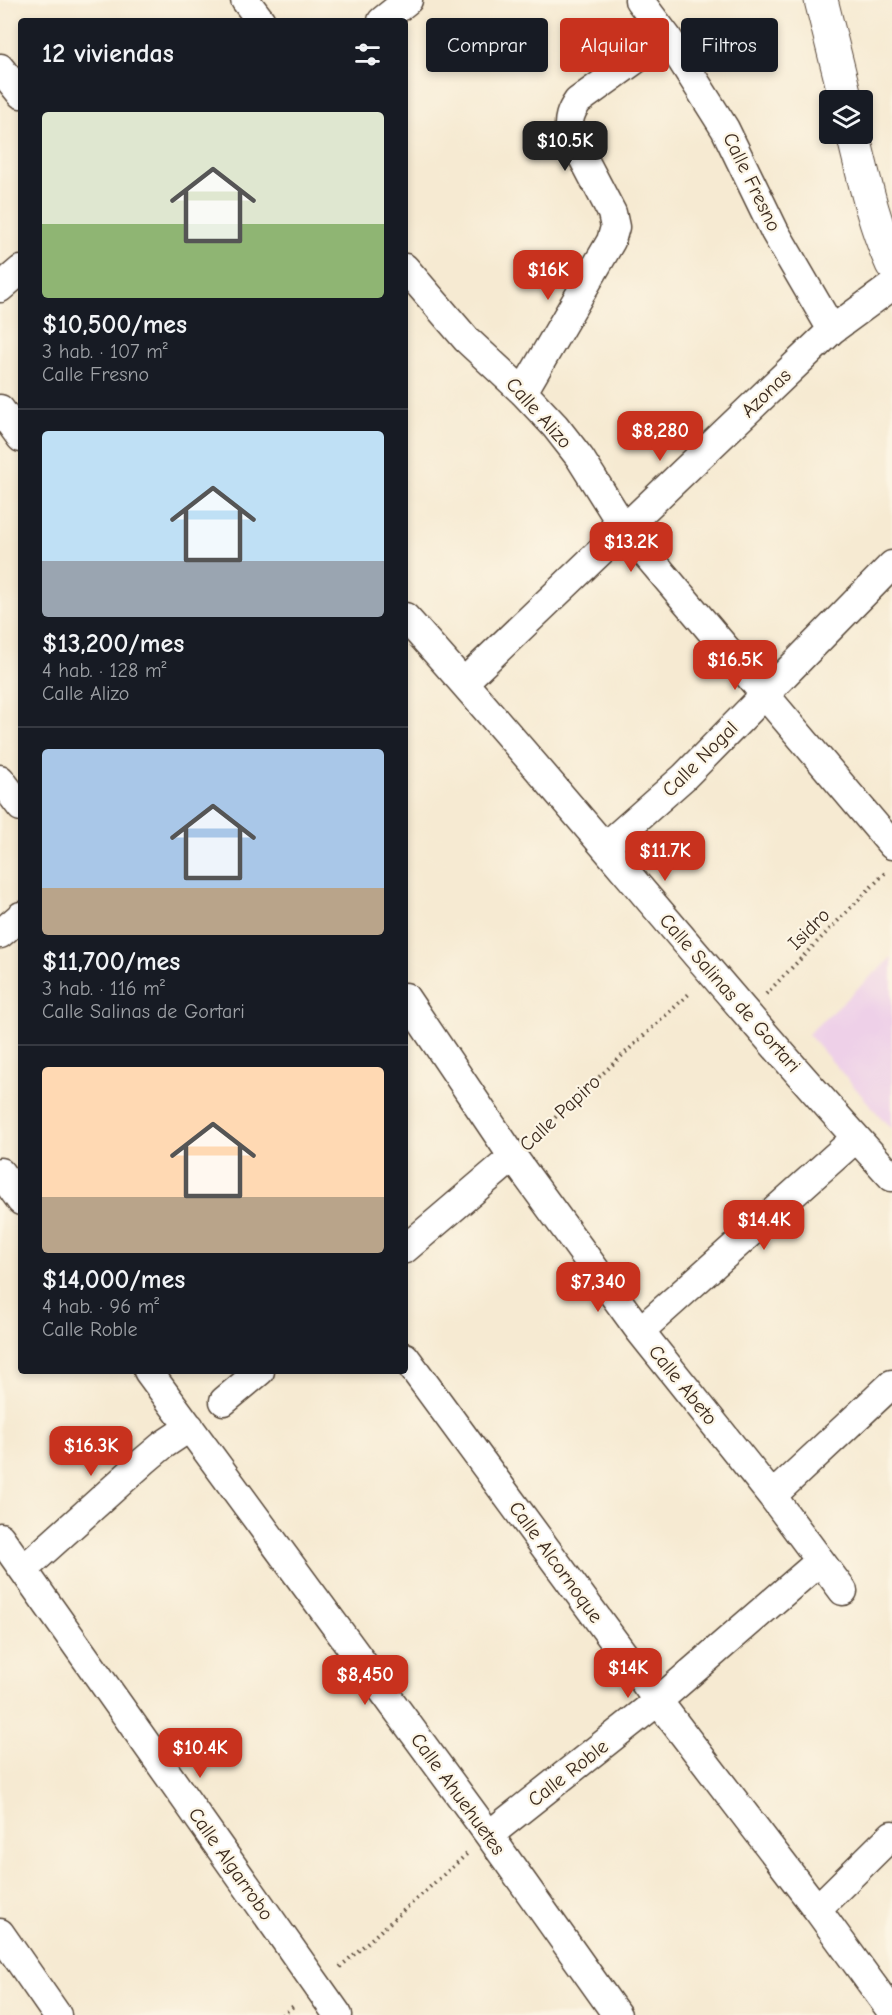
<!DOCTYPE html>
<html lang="es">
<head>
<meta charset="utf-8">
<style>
	body { margin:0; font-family:"Comic Neue",sans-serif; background:#242831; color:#f1f3f6; height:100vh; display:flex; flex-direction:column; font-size:22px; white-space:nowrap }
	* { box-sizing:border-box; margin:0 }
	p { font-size:20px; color:#9ea1a6 }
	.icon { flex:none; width:33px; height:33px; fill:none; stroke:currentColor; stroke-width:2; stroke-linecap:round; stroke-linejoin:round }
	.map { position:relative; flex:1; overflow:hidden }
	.sheet { position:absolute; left:18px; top:18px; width:390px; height:1356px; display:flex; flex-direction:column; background:#171b24; border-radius:6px; box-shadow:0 3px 9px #0003 }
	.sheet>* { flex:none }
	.hud { position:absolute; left:426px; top:18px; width:375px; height:54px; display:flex; gap:12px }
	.fabs { position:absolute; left:819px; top:90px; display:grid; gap:12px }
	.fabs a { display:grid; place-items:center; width:54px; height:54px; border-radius:6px; background:#171b24; box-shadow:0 3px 9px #0003; font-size:30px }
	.price { position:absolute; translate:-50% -51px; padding:0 14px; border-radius:12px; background:#c8321e; color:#fff; font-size:20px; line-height:39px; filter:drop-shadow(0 2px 3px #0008) }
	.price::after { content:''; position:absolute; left:50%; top:36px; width:18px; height:14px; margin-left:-9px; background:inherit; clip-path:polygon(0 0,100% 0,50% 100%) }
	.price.active { background:#222; color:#fff }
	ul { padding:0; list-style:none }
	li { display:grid; align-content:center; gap:12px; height:318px; padding:0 24px }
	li+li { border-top:2px solid #363941 }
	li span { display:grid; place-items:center; height:186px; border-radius:6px; color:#555 }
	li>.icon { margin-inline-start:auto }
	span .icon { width:108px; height:108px; fill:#fffc; stroke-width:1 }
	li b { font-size:26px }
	h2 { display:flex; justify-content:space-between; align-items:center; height:72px; padding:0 24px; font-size:26px }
	.pill { padding:0 21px; border-radius:6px; background:#171b24; box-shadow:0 3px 9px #0003; font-size:21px; line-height:54px }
	.pill.active { background:#c8321e; color:#fff }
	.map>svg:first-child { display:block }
</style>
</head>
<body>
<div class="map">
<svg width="892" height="2015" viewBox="0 0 892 2015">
	<rect width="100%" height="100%" fill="#fcf5e5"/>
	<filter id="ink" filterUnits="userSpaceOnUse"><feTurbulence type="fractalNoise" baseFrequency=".0167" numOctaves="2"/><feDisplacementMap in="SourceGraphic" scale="12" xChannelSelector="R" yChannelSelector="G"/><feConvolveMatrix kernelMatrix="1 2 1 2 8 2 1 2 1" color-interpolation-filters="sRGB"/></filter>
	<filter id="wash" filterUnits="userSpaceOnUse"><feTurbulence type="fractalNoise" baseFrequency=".008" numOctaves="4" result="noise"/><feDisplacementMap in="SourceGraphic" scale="24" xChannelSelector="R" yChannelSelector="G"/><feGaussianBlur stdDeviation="1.35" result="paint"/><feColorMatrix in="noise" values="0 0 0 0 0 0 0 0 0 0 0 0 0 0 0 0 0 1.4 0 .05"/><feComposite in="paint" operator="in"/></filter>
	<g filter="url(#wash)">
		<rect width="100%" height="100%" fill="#f6ead2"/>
		<path fill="#eed0e8" d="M892,957V1130L808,1034Z"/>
	</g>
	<g filter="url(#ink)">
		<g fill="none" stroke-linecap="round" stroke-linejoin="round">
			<defs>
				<path id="minor" d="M245,0L261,21
					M639,0L667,37L725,129L775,232L832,330
					M382,21L408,0
					M0,68L21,94
					M405,268L466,339L523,392L555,426L580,458L624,528L892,845
					M0,288L21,270
					M523,392L611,241L615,227L612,213L570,133C567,120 571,111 578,101L667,37
					M0,409L21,438
					M405,617C571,801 724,995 892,1177
					M464,682L832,330L892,286
					M0,779L21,807
					M606,846L684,777L892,565
					M0,934L21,916
					M405,997L513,1157L640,1331L772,1496L843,1591
					M0,1172L21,1201
					M405,1249L513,1157
					M640,1331L856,1138
					M405,1357L658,1701L817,1909L892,2012
					M148,1371L489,1835L617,2015
					M224,1401L260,1371
					M772,1496L892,1384
					M0,1537L338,2015
					M24,1569L144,1461L163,1445L190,1427
					M489,1835L658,1701L820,1561
					M817,1909L892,1835
					M0,1933L57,2015"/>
				<path id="tertiary" d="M821,0L846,100
					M853,134C864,178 873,222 892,264"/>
			</defs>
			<use href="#minor" stroke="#574739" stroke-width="31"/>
			<use href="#tertiary" stroke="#574739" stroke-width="35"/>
			<path stroke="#574739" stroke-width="4" stroke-dasharray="1.5 4.5" stroke-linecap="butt" d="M766,994L885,873
				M533,1138L691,992
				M340,1967L467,1854
				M282,2015L296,2004"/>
			<use href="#minor" stroke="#fff" stroke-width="28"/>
			<use href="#tertiary" stroke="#fff" stroke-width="33"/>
		</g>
	</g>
	<g text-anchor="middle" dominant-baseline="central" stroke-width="4.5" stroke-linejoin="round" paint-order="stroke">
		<g font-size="20" fill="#3b2a1e" stroke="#fcf5e5">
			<text transform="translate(752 182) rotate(64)">Calle Fresno</text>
			<text transform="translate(766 393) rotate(-44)">Azonas</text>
			<text transform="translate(539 413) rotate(48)">Calle Alizo</text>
			<text transform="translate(700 759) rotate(-45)">Calle Nogal</text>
			<text transform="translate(809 929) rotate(-45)">Isidro</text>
			<text transform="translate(730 993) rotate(49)">Calle Salinas de Gortari</text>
			<text transform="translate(560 1113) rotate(-43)">Calle Papiro</text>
			<text transform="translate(683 1385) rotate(51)">Calle Abeto</text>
			<text transform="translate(556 1562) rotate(54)">Calle Alcornoque</text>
			<text transform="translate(568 1773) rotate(-38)">Calle Roble</text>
			<text transform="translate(458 1794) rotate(54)">Calle Ahuehuetes</text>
			<text transform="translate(231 1864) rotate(55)">Calle Algarrobo</text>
		</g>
	</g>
</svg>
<div class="fabs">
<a><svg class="icon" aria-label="layers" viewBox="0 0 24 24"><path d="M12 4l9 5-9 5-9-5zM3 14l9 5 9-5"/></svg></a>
</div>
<b class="price active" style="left:565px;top:172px">$10.5K</b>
<b class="price" style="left:548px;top:301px">$16K</b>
<b class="price" style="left:660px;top:462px">$8,280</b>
<b class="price" style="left:631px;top:573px">$13.2K</b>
<b class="price" style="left:735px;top:691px">$16.5K</b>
<b class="price" style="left:665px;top:882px">$11.7K</b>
<b class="price" style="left:764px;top:1251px">$14.4K</b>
<b class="price" style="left:598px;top:1313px">$7,340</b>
<b class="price" style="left:91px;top:1477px">$16.3K</b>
<b class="price" style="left:628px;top:1699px">$14K</b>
<b class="price" style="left:365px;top:1706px">$8,450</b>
<b class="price" style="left:200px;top:1779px">$10.4K</b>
<div class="hud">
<a class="pill">Comprar</a>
<a class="pill active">Alquilar</a>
<a class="pill">Filtros</a>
</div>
<section class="sheet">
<h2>12 viviendas<svg class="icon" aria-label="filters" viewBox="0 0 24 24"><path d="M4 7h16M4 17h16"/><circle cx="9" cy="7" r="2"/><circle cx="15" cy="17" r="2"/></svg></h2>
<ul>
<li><span style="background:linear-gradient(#dfe7d0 60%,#8fb573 0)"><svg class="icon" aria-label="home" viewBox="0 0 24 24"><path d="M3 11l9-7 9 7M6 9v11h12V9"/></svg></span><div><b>$10,500/mes</b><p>3 hab. · 107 m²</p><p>Calle Fresno</p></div></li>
<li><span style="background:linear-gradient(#bfe0f5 70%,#9aa5b1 0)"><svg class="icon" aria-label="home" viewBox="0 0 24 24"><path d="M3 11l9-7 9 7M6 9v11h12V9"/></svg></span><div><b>$13,200/mes</b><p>4 hab. · 128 m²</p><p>Calle Alizo</p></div></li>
<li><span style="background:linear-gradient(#a9c7e8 75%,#b9a48a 0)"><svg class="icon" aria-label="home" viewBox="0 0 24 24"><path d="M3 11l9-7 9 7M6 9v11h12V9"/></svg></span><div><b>$11,700/mes</b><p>3 hab. · 116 m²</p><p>Calle Salinas de Gortari</p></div></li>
<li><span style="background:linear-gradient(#ffd9b3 70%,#b9a48a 0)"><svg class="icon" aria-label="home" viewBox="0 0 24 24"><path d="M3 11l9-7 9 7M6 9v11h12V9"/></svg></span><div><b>$14,000/mes</b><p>4 hab. · 96 m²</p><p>Calle Roble</p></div></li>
</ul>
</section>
</div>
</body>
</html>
